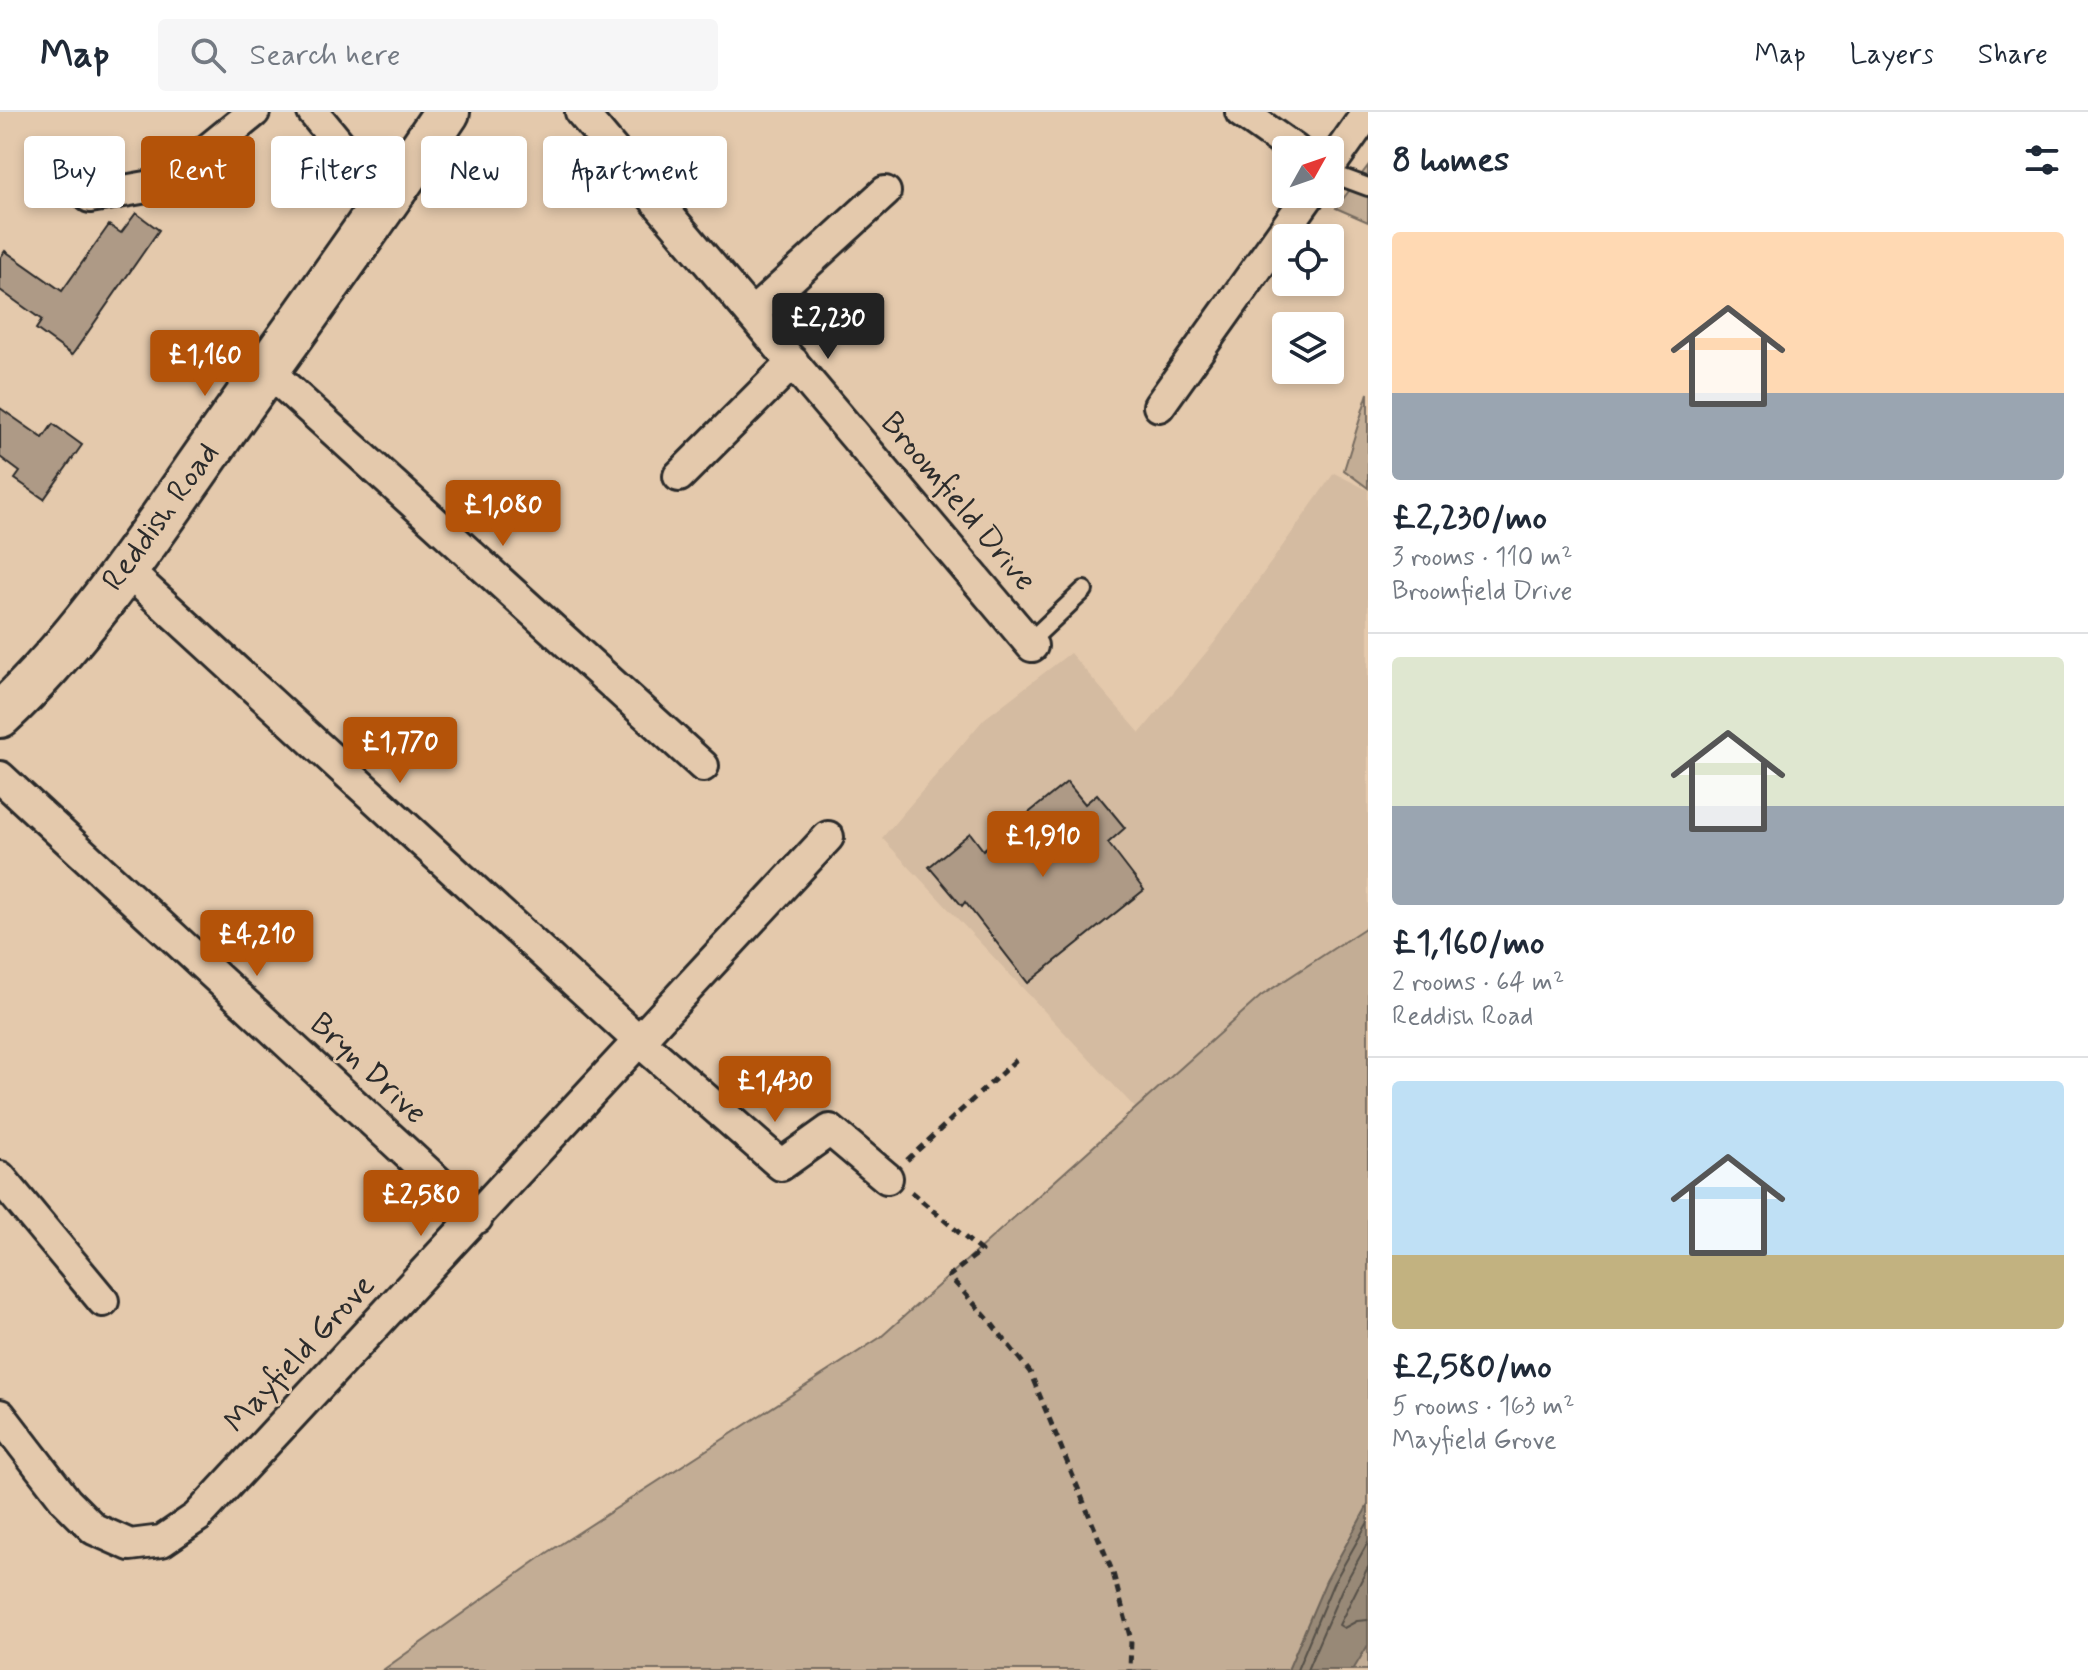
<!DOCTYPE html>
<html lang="en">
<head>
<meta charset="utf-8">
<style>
	body { margin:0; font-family:Mynerve,sans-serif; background:#f6f6f7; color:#1f2937; height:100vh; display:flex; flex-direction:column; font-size:30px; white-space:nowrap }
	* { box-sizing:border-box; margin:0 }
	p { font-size:26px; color:#747a83 }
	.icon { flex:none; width:44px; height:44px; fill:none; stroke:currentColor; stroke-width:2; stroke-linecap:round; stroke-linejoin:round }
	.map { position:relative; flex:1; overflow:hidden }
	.panel { display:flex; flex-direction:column; background:#fff; width:720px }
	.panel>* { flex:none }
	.guide { position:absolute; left:24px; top:24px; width:760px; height:72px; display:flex; gap:16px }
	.needle { width:52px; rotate:50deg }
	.tools { position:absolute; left:1272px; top:24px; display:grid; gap:16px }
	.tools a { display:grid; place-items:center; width:72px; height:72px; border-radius:8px; background:#fff; box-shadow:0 4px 12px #0003; font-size:40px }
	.price { position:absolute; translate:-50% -68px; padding:0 18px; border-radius:8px; background:#b45309; color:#fff; font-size:26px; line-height:52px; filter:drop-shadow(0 2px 4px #0008) }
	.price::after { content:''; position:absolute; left:50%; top:48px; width:24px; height:18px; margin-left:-12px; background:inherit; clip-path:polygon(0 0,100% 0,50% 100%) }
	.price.active { background:#222; color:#fff }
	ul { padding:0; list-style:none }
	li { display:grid; align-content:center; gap:16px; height:424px; padding:0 24px }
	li+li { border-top:2px solid #e0e1e3 }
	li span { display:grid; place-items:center; height:248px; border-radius:8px; color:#555 }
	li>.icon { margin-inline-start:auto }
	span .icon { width:144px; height:144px; fill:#fffc; stroke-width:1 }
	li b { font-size:34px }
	h2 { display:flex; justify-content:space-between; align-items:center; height:96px; padding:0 24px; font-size:34px }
	.pill { padding:0 28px; border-radius:8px; background:#fff; box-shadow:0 4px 12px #0003; font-size:28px; line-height:72px }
	.pill.active { background:#b45309; color:#fff }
	header { display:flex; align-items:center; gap:48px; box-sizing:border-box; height:112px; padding:0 40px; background:#fff; border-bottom:2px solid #e0e1e3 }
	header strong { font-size:38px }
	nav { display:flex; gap:44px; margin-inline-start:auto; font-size:28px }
	.search { width:560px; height:72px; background:#f6f6f7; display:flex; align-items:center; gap:20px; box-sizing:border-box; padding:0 28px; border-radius:8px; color:#747a83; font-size:30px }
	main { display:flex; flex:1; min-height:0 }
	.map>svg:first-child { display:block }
</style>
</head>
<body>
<header>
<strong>Map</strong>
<div class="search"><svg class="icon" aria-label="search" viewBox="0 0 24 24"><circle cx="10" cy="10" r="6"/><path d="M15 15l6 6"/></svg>Search here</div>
<nav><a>Map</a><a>Layers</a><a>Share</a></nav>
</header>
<main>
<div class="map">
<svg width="1368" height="1558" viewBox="0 0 1368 1558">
	<rect width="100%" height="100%" fill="#e4c9ac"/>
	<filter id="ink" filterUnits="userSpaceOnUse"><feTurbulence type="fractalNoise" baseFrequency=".0125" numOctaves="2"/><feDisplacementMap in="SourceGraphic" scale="16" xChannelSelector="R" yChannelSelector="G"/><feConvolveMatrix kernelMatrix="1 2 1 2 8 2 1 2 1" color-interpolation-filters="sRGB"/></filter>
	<g filter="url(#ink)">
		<path fill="#d4bba1" d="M1334,361L1368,378V836L1137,998L882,726L984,607L1070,541L1140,621L1214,531Z"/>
		<path fill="#c3ad95" stroke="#776c60" stroke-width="2" d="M1368,54V110L1336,96Z
			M1368,281V376L1344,358Z
			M1368,814V1558H383L547,1441L881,1225L1261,884Z"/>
		<path fill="#988977" stroke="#6c6359" stroke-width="2" d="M1368,1393V1533L1353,1558H1288L1326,1469Z"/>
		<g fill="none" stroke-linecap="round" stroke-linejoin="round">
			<path stroke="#575149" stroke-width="2" d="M1368,1455L1339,1513L1344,1516L1357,1509L1368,1508
				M1297,1558L1333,1472L1368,1410
				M1307,1558L1342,1477L1368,1430"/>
		</g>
		<path fill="#ae9a86" stroke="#2b2b2b" stroke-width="2" d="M136,101L159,118L72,243L36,217L42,208L0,178V146L5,139L62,179L109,113L121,121Z
			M0,296L43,326L53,312L82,333L44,387L15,367L20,360L0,345Z
			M1067,670L1085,692L1097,682L1125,716L1108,731L1144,778L1028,871L965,790L962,794L929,755L970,721L983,738Z"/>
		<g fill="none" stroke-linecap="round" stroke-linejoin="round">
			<defs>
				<path id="lane" d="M1330,61L1368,75
					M1029,530L1084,478"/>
				<path id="street" d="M313,0L353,49L395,78
					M581,0L1032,534
					M1241,0L1295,38
					M1330,54L1368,0
					M90,85L158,73L178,62L254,0
					M753,201L885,80
					M266,257L703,654
					M1159,294L1310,82
					M679,364L793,250
					M125,457L638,928L781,1053L830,1018L887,1066
					M0,665L477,1106
					M0,1065L103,1189
					M0,1303L66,1389L94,1417L130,1433L162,1429L197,1405L828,725"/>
				<path id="secondary" d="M0,603C85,524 150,423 217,328C294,219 373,111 447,0"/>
			</defs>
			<use href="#lane" stroke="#2b2b2b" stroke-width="22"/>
			<use href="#street" stroke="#2b2b2b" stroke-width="36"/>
			<use href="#secondary" stroke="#2b2b2b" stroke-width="50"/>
			<path stroke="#2b2b2b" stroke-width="5" stroke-dasharray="8 6" stroke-linecap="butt" d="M907,1048L1018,946
				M911,1080L981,1139L949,1164L988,1207L1030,1260L1113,1461L1131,1528L1130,1558"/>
			<use href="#lane" stroke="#e4c9ac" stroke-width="16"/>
			<use href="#street" stroke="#e4c9ac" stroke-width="30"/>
			<use href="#secondary" stroke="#e4c9ac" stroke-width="44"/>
		</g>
	</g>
	<g text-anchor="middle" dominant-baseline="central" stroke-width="6" stroke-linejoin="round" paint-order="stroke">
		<g font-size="32" fill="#2b2b2b" stroke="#e4c9ac">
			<text transform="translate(958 390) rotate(50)">Broomfield Drive</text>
			<text transform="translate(161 405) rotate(-54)">Reddish Road</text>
			<text transform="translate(368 957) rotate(43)">Bryn Drive</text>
			<text transform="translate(300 1242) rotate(-47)">Mayfield Grove</text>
		</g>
	</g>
</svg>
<div class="tools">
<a><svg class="needle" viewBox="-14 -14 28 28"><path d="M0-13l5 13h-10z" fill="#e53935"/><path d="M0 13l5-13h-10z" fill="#747a83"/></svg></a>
<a><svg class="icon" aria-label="locate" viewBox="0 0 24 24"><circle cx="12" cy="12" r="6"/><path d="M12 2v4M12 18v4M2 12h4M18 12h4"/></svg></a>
<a><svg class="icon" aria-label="layers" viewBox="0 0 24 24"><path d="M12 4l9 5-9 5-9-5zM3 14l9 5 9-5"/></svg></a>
</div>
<b class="price active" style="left:828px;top:249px">£2,230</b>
<b class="price" style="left:205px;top:286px">£1,160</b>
<b class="price" style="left:503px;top:436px">£1,080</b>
<b class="price" style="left:400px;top:673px">£1,770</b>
<b class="price" style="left:1043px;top:767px">£1,910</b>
<b class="price" style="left:257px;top:866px">£4,210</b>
<b class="price" style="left:775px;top:1012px">£1,430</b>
<b class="price" style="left:421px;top:1126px">£2,580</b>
<div class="guide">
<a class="pill">Buy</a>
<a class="pill active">Rent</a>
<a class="pill">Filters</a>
<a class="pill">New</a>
<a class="pill">Apartment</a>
</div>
</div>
<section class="panel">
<h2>8 homes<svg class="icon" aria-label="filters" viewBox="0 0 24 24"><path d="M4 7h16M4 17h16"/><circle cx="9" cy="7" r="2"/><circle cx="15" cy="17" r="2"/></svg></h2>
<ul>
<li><span style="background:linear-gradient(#ffd9b3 65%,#9aa5b1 0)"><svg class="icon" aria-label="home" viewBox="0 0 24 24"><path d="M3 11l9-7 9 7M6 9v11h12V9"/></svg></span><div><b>£2,230/mo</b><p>3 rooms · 110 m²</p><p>Broomfield Drive</p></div></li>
<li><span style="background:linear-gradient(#dfe7d0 60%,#9aa5b1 0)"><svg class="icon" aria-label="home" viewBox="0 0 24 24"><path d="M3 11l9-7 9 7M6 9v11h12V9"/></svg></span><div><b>£1,160/mo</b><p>2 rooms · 64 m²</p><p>Reddish Road</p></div></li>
<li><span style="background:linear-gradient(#bfe0f5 70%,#c2b280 0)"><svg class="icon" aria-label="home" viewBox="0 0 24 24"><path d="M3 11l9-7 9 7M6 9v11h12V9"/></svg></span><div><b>£2,580/mo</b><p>5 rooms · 163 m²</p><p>Mayfield Grove</p></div></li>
</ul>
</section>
</main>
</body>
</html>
